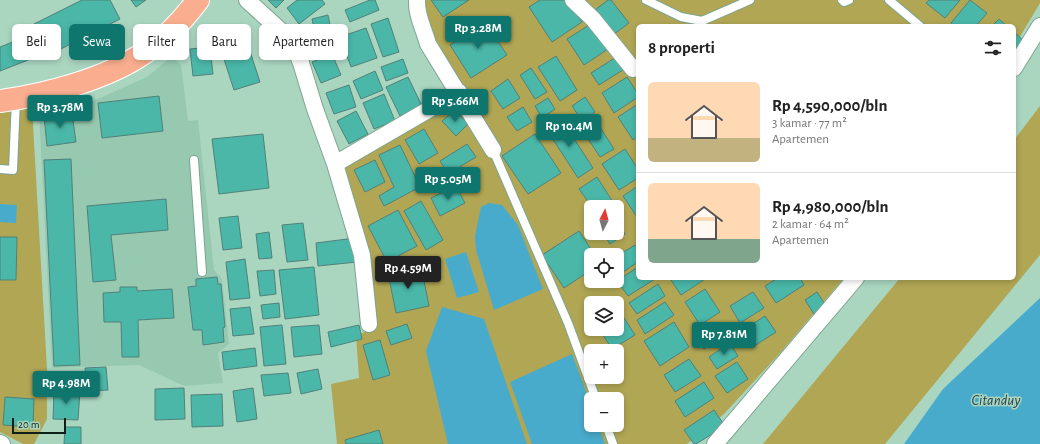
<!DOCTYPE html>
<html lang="id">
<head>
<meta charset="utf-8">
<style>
	body { margin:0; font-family:"Alegreya Sans",sans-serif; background:#f6f6f6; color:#222; height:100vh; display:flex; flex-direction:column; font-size:15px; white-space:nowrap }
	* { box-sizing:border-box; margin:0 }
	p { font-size:13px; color:#767676 }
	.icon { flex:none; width:22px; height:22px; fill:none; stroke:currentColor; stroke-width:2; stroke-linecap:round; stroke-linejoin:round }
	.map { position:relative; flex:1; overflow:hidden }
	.panel { position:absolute; left:636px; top:24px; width:380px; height:256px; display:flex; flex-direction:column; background:#fff; border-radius:6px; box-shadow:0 2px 6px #0003 }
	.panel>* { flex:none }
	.banner { position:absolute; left:12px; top:24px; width:380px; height:36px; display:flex; gap:8px }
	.needle { width:26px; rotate:6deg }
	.fabs { position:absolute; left:584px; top:200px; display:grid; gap:8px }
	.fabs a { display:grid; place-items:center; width:40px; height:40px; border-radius:6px; background:#fff; box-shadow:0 2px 6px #0003; font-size:20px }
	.scale { position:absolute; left:12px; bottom:10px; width:54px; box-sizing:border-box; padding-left:4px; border:2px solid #0e1f17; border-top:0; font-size:11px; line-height:14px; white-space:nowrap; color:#0e1f17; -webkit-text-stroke:3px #aad6c0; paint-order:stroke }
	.price { position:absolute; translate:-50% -34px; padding:0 9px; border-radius:4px; background:#0f766e; color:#fff; font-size:13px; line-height:26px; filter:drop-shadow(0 1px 2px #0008) }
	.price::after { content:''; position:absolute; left:50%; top:24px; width:12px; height:9px; margin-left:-6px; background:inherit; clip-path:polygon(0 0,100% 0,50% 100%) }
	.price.active { background:#222; color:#fff }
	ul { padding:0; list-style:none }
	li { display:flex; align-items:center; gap:12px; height:100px; padding:0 12px }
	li+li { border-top:1px solid #e0e0e0 }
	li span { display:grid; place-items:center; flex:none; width:112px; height:80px; border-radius:6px; color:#555 }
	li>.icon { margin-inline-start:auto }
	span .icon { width:48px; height:48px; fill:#fffc; stroke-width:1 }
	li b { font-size:17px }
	h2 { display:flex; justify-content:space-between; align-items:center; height:48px; padding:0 12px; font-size:17px }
	.chip { padding:0 14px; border-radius:6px; background:#fff; box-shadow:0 2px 6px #0003; font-size:14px; line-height:36px }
	.chip.active { background:#0f766e; color:#fff }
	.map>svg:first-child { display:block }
</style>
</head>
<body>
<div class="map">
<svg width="1040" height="444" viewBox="0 0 1040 444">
	<rect width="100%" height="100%" fill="#aad6c0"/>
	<path fill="#97c9b0" d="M172,56L181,65L188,121L198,120L214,270L222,279L229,344L218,353L223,383L184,386L139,365L52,368L39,111L77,106L91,102L147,77Z"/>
	<path fill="#b0a654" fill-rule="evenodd" d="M424,0H1040V3L1014,47V26H638V278H844L781,352L724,414L687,444H337L331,384L359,378L356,336L375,327L344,168L469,96C453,71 422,30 424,0ZM591,207H617V233H591ZM591,255H617V281H591ZM591,303H617V329H591ZM591,351H617V377H591ZM591,399H617V425H591Z
		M1040,106V255L885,444H763L900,278H1014V140Z
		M32,107L47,369V419L34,444H23L0,432V111Z"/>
	<path fill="#49abcb" d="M489,203L502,205L518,225L543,289L494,310L476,250L475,236L481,207Z
		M0,204L17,205L16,223L0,222Z
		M466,252L479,292L457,298L445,259Z
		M1040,298V444H904L943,389Z
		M442,307L484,319L527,444H448L426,351Z
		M572,354L591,405V425H598L605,444H532L510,382Z"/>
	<path fill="#4ab7a8" stroke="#518179" d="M82,0H110L120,19L49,55L34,24Z
		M131,0H146L136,7Z
		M268,0H284L276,8Z
		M297,0H322L325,4L299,24L287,8Z
		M370,0H375L379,10L350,22L345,10Z
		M431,0H469L443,17Z
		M540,0H567L582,22L552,42L529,7Z
		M608,0H611L629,23L610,37L591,13Z
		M929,0H960L945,18L926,3Z
		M970,0L987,13L976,26H955L951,23Z
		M328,15L334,44L318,47L312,19Z
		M388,18L399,52L383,57L371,24Z
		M999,19L1007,26H992Z
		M485,22L507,55L471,78L450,45Z
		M594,22L611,47L584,65L567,39Z
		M366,28L377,58L351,67L340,37Z
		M1014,32L1024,41L1014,53Z
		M33,34L41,55L0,71V47Z
		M246,39L260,82L234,90L220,47Z
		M210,47L213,74L193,76L190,49Z
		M332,54L341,75L321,83L312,62Z
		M556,56L577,90L560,101L538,67Z
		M618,56L626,68L599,85L591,73Z
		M403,59L408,73L386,81L381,67Z
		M531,68L547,92L535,99L520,75Z
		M375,71L383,90L361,99L353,81Z
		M408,77L422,106L400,116L386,87Z
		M627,77L638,94V97L614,113L602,93Z
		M508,79L520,98L503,109L491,91Z
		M349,85L356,107L334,114L326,93Z
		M384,94L395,121L374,129L363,103Z
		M159,96L163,131L102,138L98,103Z
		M585,97L595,112L582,121L572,106Z
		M548,98L555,109L542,118L535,106Z
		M638,104V136L633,140L618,117Z
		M523,107L532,122L517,131L507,117Z
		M455,110L468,124L456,136L442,121Z
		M356,111L368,134L349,144L337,121Z
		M72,113L76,142L47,146L44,116Z
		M560,117L593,168L578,178L545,127Z
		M596,121L614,149L600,157L583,131Z
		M424,129L438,153L419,164L405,140Z
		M263,134L269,188L219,194L212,139Z
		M535,134L561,173L528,194L502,156Z
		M467,144L476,157L448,174L440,161Z
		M400,145L420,187L384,206L379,196L394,187L379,155Z
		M625,149L638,169V178L619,190L602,164Z
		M71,159L80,365L54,366L44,160Z
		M375,160L385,182L365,192L354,170Z
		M437,169L443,180L429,188L423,178Z
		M597,177L616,207H592L579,189Z
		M456,186L465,203L440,216L431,198Z
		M638,186V217H637L623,196Z
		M166,199L168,230L111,235L116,280L93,282L87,206Z
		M421,201L443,240L426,250L404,211Z
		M398,210L417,246L387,262L368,226Z
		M238,216L242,248L223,250L219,218Z
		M617,221L625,234L610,244L603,233H617Z
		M303,223L308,260L287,262L282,225Z
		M579,231L595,255H591V270L564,288L542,255Z
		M269,232L272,258L259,259L256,234Z
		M0,237H17L16,280H0Z
		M355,238L357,262L318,266L316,243Z
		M635,245L638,249V262L620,274L617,269V256Z
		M245,259L250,298L230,300L226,262Z
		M421,266L429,306L396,313L388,273Z
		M314,267L319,315L285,319L279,270Z
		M638,267V278L655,279L628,296L617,281Z
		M274,270L276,294L260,296L257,271Z
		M217,277L218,284H221L225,327L223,328L224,342L203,345L202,330H193L188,287L196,286V279Z
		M674,278H705V279L681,295L671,280Z
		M778,278H800L804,285L776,303L765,286Z
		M658,284L665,296L637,314L629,303Z
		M120,287H137V291L172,289L174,318L138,320L139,357H122L121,322H104L103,293L120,292Z
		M705,289L720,312L700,325L685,302Z
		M753,292L764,308L740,323L730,306Z
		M817,292L826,306L814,314L805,300Z
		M665,302L674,315L645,334L637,320Z
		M279,303L280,317L263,319L261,305Z
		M250,307L254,334L233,336L230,309Z
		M617,307L635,335L612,349L599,329H617Z
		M765,316L776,332L751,348L740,332Z
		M674,322L689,347L660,366L644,341Z
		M719,322L727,334L704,349L696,337Z
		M407,324L412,338L391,345L386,331Z
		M282,325L286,364L264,366L260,327Z
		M319,325L322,354L294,357L291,327Z
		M359,325L362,339L331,347L328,332Z
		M380,340L390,375L373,380L363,345Z
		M730,343L738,356L717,369L709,357Z
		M255,348L257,366L224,370L222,352Z
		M689,359L701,376L675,392L664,375Z
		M737,362L748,379L727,393L715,376Z
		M106,367L108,390L87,391L85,368Z
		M318,369L322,389L301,394L297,373Z
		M288,373L291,393L264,396L261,375Z
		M704,382L714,398L685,417L675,401Z
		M184,388L185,419L155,420V389Z
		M253,388L257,419L237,422L233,391Z
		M54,390L80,392L78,420L53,419Z
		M222,394L223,426L192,427L191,395Z
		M5,397L34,399L33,427L3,425Z
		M714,410L725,426L696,444H694L684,430Z
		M65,427H81V444H64Z
		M379,430L383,444H346L345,440Z"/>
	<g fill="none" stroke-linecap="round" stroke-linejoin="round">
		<defs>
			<path id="service" d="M646,0L681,17L702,21L750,0
				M842,0L844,2L849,0
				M889,0L920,26
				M493,150L568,323L596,399
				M194,160L202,272
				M0,169L13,170L16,99
				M606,425L613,444"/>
			<path id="minor" d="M247,0L282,32L294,45L301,63L315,109L335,164L362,255L369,324
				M417,0C416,15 424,29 428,44L493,150
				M573,0L593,19L633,69
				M1014,68L1040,26
				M335,164L459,92
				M0,443L2,444
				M715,444L856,278"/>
			<path id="trunk" d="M0,101C46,95 106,79 144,53C166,39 183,20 198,0"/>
		</defs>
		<use href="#service" stroke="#7ca591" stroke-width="10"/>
		<use href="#minor" stroke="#7ca591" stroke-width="18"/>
		<use href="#trunk" stroke="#fff" stroke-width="24"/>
		<use href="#service" stroke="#fff" stroke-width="8"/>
		<use href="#minor" stroke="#fff" stroke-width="16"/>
		<use href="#trunk" stroke="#faae8f" stroke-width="22"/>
	</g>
	<g text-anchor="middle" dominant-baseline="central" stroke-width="3" stroke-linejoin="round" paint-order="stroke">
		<g font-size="15" font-style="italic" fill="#24414c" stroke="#aad6c0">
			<text x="996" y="400">Citanduy</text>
		</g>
	</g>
</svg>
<div class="fabs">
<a><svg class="needle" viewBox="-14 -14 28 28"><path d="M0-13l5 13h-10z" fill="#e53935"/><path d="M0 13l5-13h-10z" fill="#767676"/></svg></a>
<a><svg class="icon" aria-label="locate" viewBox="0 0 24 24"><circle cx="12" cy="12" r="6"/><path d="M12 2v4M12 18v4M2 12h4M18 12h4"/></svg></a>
<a><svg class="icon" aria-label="layers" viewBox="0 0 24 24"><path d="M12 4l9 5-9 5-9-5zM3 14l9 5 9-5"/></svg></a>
<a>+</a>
<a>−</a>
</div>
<div class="scale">20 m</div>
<b class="price" style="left:478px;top:50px">Rp 3.28M</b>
<b class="price" style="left:455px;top:123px">Rp 5.66M</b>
<b class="price" style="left:60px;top:129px">Rp 3.78M</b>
<b class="price" style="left:569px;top:148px">Rp 10.4M</b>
<b class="price" style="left:448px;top:201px">Rp 5.05M</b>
<b class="price active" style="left:408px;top:290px">Rp 4.59M</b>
<b class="price" style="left:724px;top:356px">Rp 7.81M</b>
<b class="price" style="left:66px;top:405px">Rp 4.98M</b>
<div class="banner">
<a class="chip">Beli</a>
<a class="chip active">Sewa</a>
<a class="chip">Filter</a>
<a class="chip">Baru</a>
<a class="chip">Apartemen</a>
</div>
<section class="panel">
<h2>8 properti<svg class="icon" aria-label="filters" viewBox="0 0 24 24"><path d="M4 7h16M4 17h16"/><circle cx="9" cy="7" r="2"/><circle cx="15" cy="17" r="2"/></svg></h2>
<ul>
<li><span style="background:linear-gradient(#ffd9b3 70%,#c2b280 0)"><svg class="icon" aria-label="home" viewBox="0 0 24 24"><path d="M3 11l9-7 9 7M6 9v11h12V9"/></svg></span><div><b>Rp 4,590,000/bln</b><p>3 kamar · 77 m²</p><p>Apartemen</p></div></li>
<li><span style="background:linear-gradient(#ffd9b3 70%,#7fa58c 0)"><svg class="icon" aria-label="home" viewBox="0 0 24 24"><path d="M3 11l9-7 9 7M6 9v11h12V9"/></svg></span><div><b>Rp 4,980,000/bln</b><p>2 kamar · 64 m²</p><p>Apartemen</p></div></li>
</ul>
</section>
</div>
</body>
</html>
